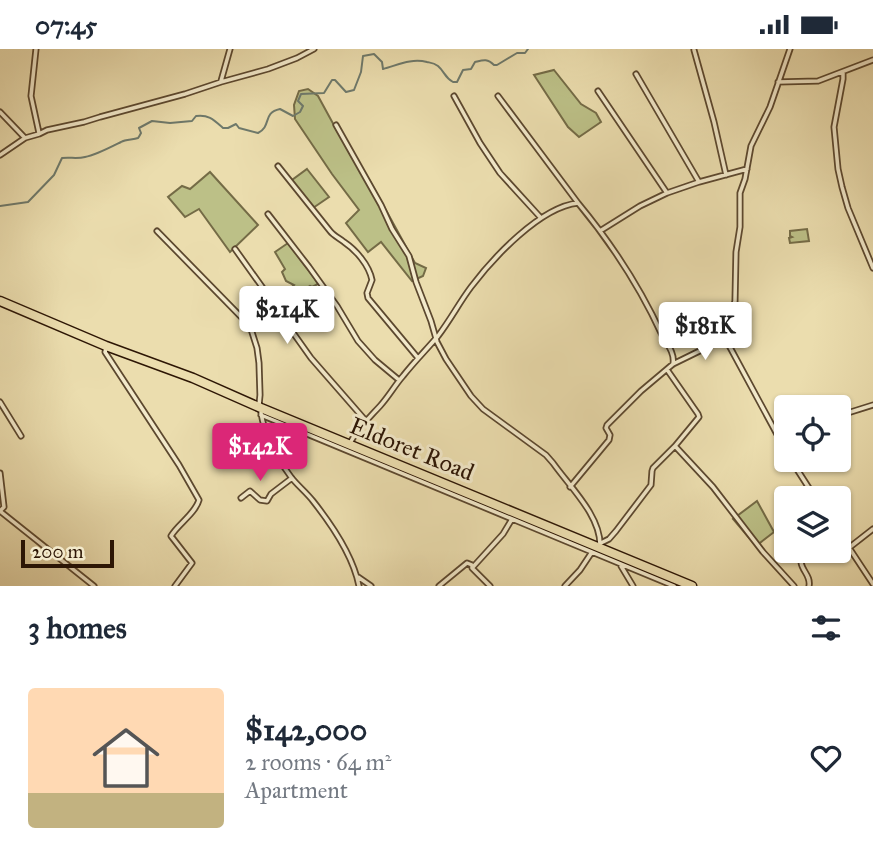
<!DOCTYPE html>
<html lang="en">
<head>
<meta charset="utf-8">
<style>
	body { margin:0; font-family:"IM FELL Great Primer",serif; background:#f2f2f3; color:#1f2937; height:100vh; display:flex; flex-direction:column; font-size:26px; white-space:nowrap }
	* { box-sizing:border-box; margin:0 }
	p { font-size:23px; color:#747a83 }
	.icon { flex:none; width:38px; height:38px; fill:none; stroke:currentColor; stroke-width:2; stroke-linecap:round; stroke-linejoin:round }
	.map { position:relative; height:537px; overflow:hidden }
	.drawer { display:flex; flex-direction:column; background:#fff; flex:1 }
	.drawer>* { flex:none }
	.tools { position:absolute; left:774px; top:346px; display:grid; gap:14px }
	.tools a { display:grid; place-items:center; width:77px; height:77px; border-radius:7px; background:#fff; box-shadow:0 2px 5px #0004; font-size:35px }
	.scale { position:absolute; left:21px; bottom:18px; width:93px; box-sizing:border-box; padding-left:7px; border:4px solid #2d1605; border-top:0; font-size:19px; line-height:24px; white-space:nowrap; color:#2d1605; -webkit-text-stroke:5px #f2e9ca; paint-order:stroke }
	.price { position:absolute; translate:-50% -60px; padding:0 16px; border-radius:7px; background:#fff; color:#222; font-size:23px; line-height:46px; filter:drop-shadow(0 2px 4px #0008) }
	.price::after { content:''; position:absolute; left:50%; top:42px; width:21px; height:16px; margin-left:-10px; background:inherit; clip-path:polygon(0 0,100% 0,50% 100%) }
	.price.current { background:#db2777; color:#fff }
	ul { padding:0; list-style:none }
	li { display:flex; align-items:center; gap:21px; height:175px; padding:0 28px }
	li span { display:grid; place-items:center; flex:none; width:196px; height:140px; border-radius:7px; color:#555 }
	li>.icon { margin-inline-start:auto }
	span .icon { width:84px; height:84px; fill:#fffc; stroke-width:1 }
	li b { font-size:30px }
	h2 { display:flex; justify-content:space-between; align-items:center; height:84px; padding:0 28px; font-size:30px }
	.status { display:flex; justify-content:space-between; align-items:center; height:49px; padding:0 35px; background:#fff; direction:ltr }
	.status svg { height:19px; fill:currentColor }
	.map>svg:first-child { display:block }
</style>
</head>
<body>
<div class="status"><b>07:45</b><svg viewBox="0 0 49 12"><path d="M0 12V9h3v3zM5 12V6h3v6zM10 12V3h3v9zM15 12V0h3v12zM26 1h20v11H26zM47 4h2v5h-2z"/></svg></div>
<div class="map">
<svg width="873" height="537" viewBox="0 0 873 537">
	<rect width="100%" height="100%" fill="#ebddae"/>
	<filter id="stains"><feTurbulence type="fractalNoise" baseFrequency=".00286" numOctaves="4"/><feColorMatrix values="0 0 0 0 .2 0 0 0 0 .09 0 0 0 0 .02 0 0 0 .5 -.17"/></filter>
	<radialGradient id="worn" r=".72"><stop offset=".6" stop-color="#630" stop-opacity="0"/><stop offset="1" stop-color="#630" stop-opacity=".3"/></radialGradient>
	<path fill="#bcc087" stroke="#746b46" stroke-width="2" d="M554,21L581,55L596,64L601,73L579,88L568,78L534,26Z
		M308,40L318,47L336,80L370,132L415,214L426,219L423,227L412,232L381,193L368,203L346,174L359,161L332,125L295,70L294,56L299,42Z
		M307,120L329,148L313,159L292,131Z
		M210,123L258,176L230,203L199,160L185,168L168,148L182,137L190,140Z
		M807,180L809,192L790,194L789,189L792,188L790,187V182Z
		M288,194L315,230L318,235L312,238L310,237L302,242L300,241L295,243L292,238L294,236L286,232L282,223L285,220L275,203Z
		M757,452L774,483L756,497L733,470Z"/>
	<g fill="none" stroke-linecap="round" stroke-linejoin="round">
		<path stroke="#6e796b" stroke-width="2" d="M0,157L28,153L54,126L62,109C70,108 77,110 85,108C96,106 111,98 121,93C126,90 133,91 138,89C139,88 140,86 141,84L139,79L152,72L170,74L192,72L196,67C208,65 214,71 223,79H228L236,75L239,79L258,84C272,77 262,64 280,60L293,67L300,63L303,57L298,52L301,45L324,44L332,31H335L346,43L354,41L361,23L363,7L374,5L382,13L383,20C398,16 411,9 427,13C432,14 434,14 438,17C445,23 444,28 453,33H457L463,21L471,20L475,13C483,11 487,9 494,16H497L517,4H525L528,0"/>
		<defs>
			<path id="minor" d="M36,0L31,47L39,84
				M694,1L714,73L726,126
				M843,23V30L834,78L838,120L842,138L848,159L873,219
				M636,25L699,133
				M221,32L230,0
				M778,33L818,32L873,11
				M598,42L667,144
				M454,47L480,94L500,124L541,169
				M498,47L578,154
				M0,63L25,89
				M336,76L381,156L392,180L409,207L416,233L431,272L437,293L446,310L471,347L483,360L546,406L553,414C570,438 601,467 600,497
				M0,106L25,89L39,85L47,81L84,73L100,68L185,45L221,33L268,20L297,9L314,0
				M278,117L330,182C334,187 339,189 344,193C356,201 369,216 372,231L367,244L368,249L418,309
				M268,165L309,218L337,257L358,292L375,311L399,331
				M157,182L250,277L257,299L259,314L260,346L259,356
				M600,182L640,157L667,144L699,133L747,120
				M235,200L275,256L284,271L311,309L366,372
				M106,299L105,303L179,416L199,451C195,465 178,475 171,487L192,514L175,537
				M668,322L698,365L699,368L675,397L713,438L763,503L794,537
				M0,353L21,387
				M261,364C265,388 277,409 291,428C297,436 306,443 313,452C332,476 353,506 359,537
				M261,366L674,537
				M838,367L873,356
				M780,390L786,387
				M350,394C358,379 369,369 380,357C389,347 395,336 403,327C414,313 427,300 438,287C451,270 459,254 471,238C493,209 540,158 578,154C612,195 640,238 662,286C667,295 675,304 673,315
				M786,402L725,289L735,252L736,203L740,178V144L745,130L751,97L770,58L790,0
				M791,411L816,450
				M0,424L4,458L0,462
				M570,438L609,391L610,386L606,379L607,376L641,342L673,315L724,290
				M241,449L250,442L260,451L267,452L271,445L292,429
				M0,462L94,537
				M838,482L873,535
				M601,494L609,490L616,482L651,436L652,422L653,419L675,397
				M850,498L873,480
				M621,517L633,537
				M473,518L503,485L512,470
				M358,528L371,537
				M439,537L467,514L472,516V519L490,537
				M565,537L580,521L592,503
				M809,537C811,527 802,522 801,513L814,502"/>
			<path id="trunk" d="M0,252L106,297L193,329L261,359L692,537"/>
		</defs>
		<use href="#minor" stroke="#5c482f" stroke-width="7"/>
		<use href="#trunk" stroke="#2d1605" stroke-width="11"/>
		<use href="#minor" stroke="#f2e9ca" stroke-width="3.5"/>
		<use href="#trunk" stroke="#ebddae" stroke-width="8"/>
	</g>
	<g text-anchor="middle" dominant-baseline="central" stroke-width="6" stroke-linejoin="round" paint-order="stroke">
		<g font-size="24" fill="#2d1605" stroke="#f2e9ca">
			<text transform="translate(412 400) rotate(22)">Eldoret Road</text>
		</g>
	</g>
	<rect width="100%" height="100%" filter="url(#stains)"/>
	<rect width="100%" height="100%" fill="url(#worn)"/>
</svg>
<div class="tools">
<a><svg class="icon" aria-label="locate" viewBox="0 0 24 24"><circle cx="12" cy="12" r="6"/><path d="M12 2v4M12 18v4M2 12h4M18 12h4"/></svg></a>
<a><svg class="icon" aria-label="layers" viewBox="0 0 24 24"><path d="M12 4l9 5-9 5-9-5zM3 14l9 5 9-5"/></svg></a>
</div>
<div class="scale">200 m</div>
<b class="price" style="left:287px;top:297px">$214K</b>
<b class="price" style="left:705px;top:313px">$181K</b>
<b class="price current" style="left:260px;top:434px">$142K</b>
</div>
<section class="drawer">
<h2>3 homes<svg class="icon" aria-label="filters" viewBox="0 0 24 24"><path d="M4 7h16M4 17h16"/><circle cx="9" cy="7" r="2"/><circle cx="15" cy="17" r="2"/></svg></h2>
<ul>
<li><span style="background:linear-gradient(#ffd9b3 75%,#c2b280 0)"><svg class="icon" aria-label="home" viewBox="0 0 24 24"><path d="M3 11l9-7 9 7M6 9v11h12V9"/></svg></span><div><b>$142,000</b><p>2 rooms · 64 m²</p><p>Apartment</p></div><svg class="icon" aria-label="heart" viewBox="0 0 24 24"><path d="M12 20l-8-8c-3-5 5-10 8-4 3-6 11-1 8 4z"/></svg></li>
</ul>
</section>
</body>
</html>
